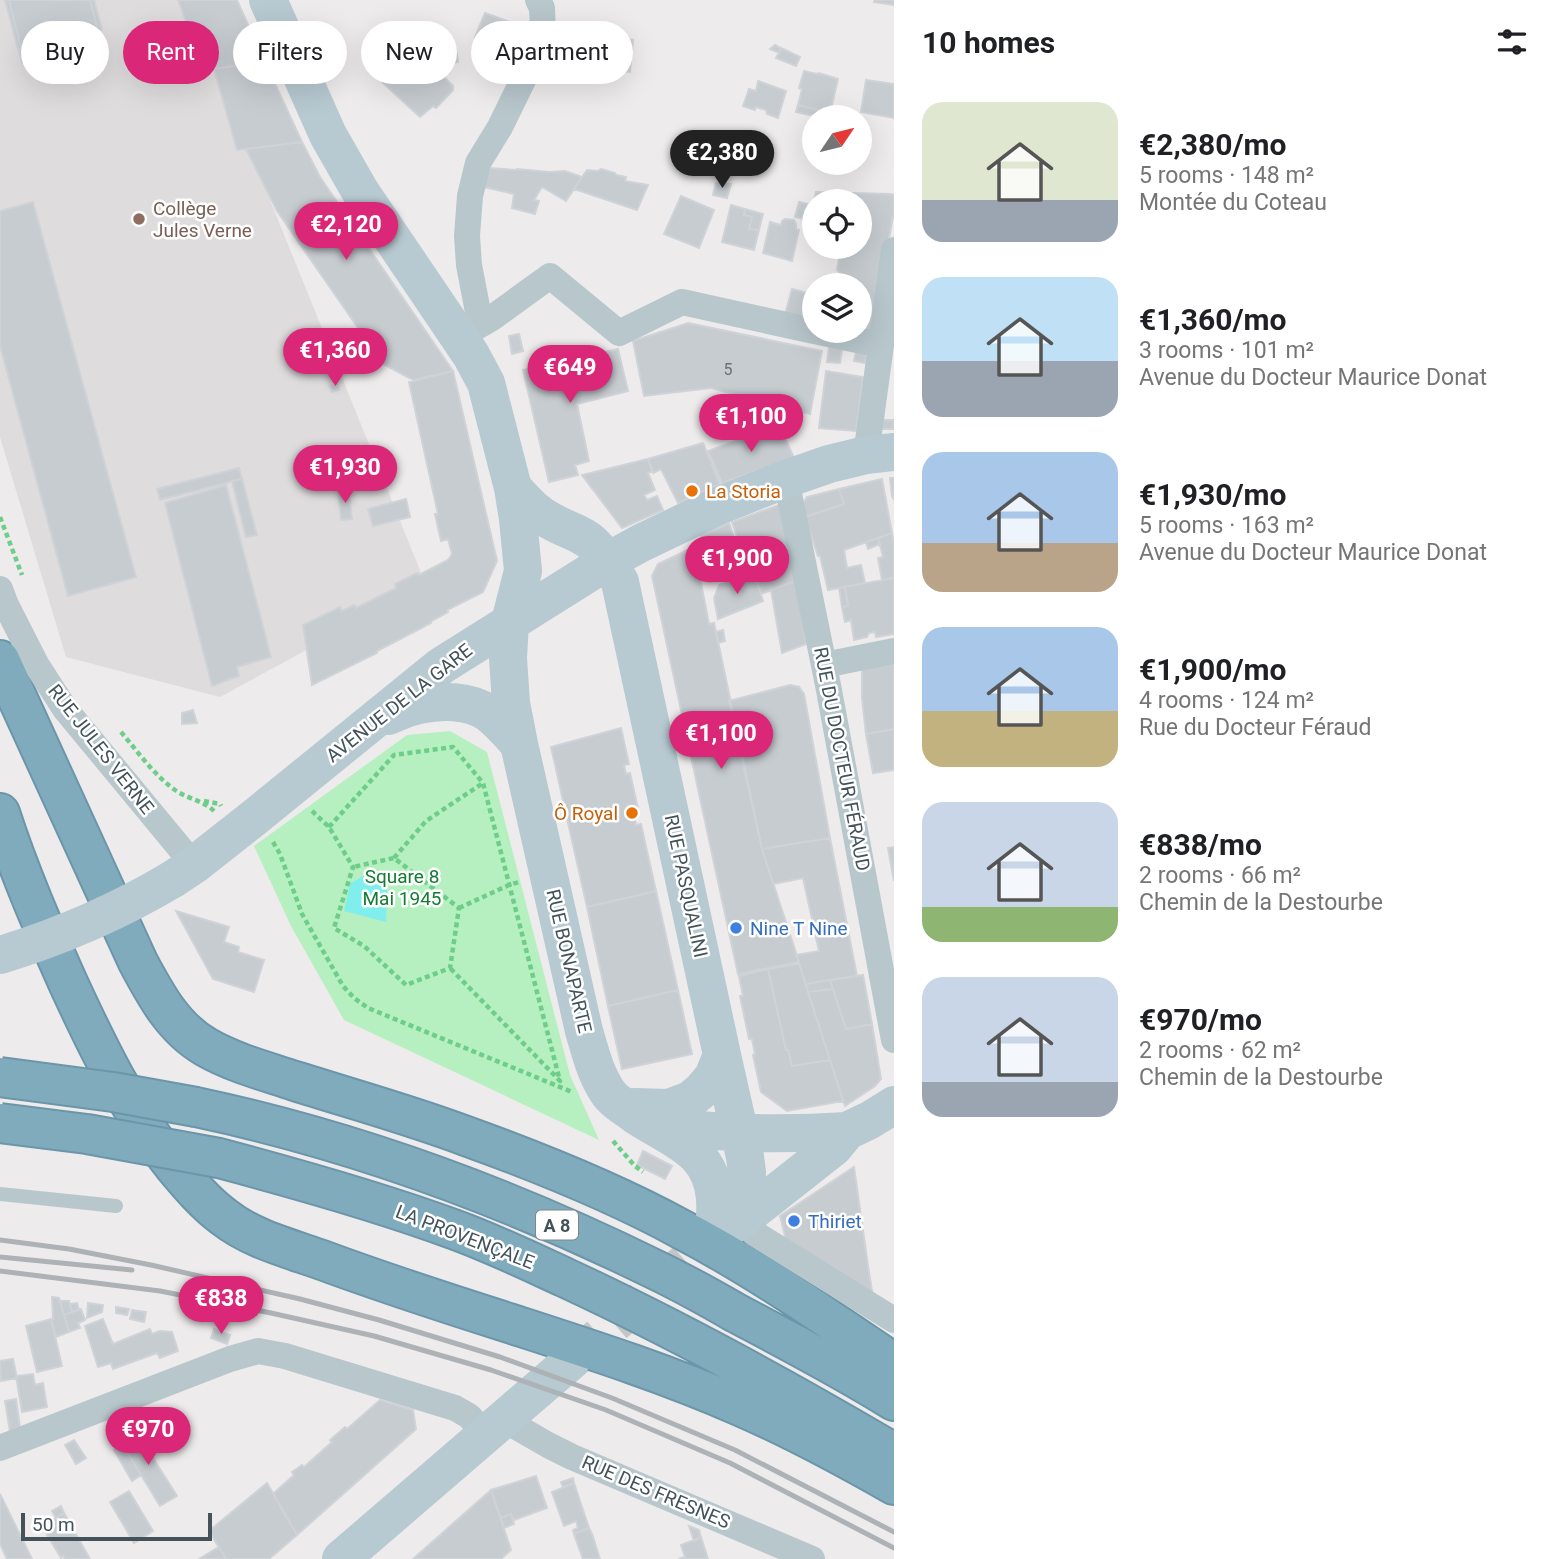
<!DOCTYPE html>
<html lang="en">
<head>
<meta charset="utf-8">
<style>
	body { margin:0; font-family:Roboto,sans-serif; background:#f6f6f6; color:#202124; height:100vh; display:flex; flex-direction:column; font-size:26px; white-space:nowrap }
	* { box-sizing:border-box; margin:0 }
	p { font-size:23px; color:#757577 }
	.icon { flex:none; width:38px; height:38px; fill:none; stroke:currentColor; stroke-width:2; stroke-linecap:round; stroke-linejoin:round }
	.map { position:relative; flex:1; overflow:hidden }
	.drawer { display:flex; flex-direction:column; background:#fff; width:665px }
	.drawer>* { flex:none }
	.banner { position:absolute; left:21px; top:21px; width:665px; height:63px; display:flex; gap:14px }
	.needle { width:46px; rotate:55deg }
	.buttons { position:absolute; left:802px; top:105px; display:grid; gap:14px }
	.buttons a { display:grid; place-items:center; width:70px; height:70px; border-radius:50%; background:#fff; box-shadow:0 7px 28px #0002; font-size:35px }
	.scale { position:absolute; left:21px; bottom:18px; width:191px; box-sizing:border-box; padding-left:7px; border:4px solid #435359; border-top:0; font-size:19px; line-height:24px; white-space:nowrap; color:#435359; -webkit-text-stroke:5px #fff; paint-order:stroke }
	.price { position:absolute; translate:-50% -60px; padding:0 16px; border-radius:24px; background:#db2777; color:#fff; font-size:23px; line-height:46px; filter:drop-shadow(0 2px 4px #0008) }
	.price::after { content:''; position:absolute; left:50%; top:42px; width:21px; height:16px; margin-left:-10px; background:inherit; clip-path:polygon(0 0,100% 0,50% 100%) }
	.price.active { background:#222; color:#fff }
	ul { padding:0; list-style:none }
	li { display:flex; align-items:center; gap:21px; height:175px; padding:0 28px }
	li span { display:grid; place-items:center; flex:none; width:196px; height:140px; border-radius:21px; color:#555 }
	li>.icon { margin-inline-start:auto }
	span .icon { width:84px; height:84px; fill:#fffc; stroke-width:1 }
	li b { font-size:30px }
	h2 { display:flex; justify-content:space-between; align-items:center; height:84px; padding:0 28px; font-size:30px }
	.pill { padding:0 24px; border-radius:32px; background:#fff; box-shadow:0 7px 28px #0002; font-size:24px; line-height:63px }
	.pill.active { background:#db2777; color:#fff }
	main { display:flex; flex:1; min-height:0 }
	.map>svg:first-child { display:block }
</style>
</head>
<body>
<main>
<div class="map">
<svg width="894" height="1559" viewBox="0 0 894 1559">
	<rect width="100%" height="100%" fill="#eeebec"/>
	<path fill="#dfdcde" d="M0,0H189L426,585L220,697L66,657L0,437Z"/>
	<path fill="#b6efc0" d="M450,731L487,752L570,1075L599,1140L344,1020L291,926L254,846L407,735Z"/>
	<path fill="#81eeee" d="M371,871L387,889L386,922L344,911L350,884Z"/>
	<path fill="#c7ccd1" stroke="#cfd3d7" stroke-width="2" d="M5,0H9L21,48L18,49Z
		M9,0H90L102,44L22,63L19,51L21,50V48Z
		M90,0H94L102,30L98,31Z
		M178,0H237L265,62L204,70Z
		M875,0H894V5L874,2Z
		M485,13L510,22L501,47L475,37Z
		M600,36L633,40L630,72L595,68Z
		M775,45L781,48L779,53L770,49Z
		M781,48L800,57L796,66L776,58Z
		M164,50L168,63L167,65L156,69L150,55Z
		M457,53L458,62L447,63L445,55Z
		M421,55L453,86V90L436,108L433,106L420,117L382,82L401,65L406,69Z
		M265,62L302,142L237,150L214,69Z
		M804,71L817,74L819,73L838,79L830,113L798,105L802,89L799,88Z
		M866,80L894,84V118L861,112Z
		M758,81L786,91L778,118L767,114L766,110L756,107L755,110L743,106L749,89L756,91Z
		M798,105L830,113L829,117H819L796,112Z
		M302,142L320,177L453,371L413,380L383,364L277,211L246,149Z
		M748,153L759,156L758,161H761L758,175L742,171Z
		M489,168L516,170L517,169L549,172L565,171L582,177L566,201L542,187L534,200L539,201L535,214L512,208L514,194L484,187Z
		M601,169L615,173L616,175L626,177L625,181L648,185L637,210L574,189L587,170L598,171Z
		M716,183L731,184L727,198L713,195Z
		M816,192L891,194L894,195V211L872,331L869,333L859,323V285H840L842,275L837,270L841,247H859V201H814V228L808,227Z
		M681,196L714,210L699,248L664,234Z
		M33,202L136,577L68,596L0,346V211Z
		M799,202L813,205L809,220L795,217Z
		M731,205L745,209L744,215L752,217L749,229L759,230L754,250L722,242Z
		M745,209L763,214L759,230L749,229L752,217L744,215Z
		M785,219L794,220L796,224V229L799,230L792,261L763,253L770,222L781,225L782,221Z
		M792,289L814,295L809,321L785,315Z
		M688,323L822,351L810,414L711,388L644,396L633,341Z
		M519,334L523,351L512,354L509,336Z
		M830,341L843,344L840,363L827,362Z
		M857,347L866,355L865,363L854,361Z
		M618,349L628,391L577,404L589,461L575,465L578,475L549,482L523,370Z
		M453,371L497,561L483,592L447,610L448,612L430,622L431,623L377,651V653L312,685L303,625L340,607L342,611L354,605L356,608L396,588L395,584L417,573L419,575L448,560L452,554L448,539L441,541L435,514H438L409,382Z
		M826,371L863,377L856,431L819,428Z
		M338,384L339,390L332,392L330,386Z
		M877,420H894V429H876Z
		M779,425L794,458L722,483L708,451Z
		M703,443L720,484L678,503L661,469L653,473L648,459Z
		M648,459L653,471L648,473L655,490L644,495L647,500L657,496L663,510L622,528L582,475Z
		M239,468L242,479L160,500L157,489Z
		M890,478H894V500L892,496Z
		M242,479L257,535L246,537L232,481Z
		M882,479L892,533L844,550L847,568L861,565L865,583L828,590L820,556H818L805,517L844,504L839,489Z
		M226,485L271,657L237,667L239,676L212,686L165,503Z
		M839,489L844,504L805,517L801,507L807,497Z
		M349,491L352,519L341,520L338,492Z
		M406,499L410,517L373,526L368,509Z
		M779,505L795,581L761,594L754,573L750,574L732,522Z
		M729,523L743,564L741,570L710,582L701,536Z
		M892,533L894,544V578L882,580L878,558L883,557L878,538Z
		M878,538L880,544L868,549L866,542Z
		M694,547L709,624L714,623L716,632L762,849L799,962L738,974L652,576L658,564Z
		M754,573L763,601L718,619L714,598L719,585Z
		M894,578V634L876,637L875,632L869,633L867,637L854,640L851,620L845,622L842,607L848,606L845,587Z
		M797,580L806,644L782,653L771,590Z
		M845,587L848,606L842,607L839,588Z
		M723,630L725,641L718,643L716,632Z
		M894,657V729L866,734L862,698V670Z
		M790,685L799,687L804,694L830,838L762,849L729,701Z
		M193,710L197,723L182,724V713Z
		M621,728L629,764L624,765L626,774L630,773L639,813L634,814L636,825L641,824L656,891L587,907L551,747Z
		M894,729V770L873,773L866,734Z
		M830,838L857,976L806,984L796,955L819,951L803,878L773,884L762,849Z
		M894,847V881L888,848Z
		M656,891L678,990L608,1006L587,907Z
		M176,911L229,927L224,942L239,947L238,952L264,960L254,992L213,979Z
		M799,964L830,1060L792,1066L788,1050H786L768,969Z
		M768,969L786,1050H788L792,1066L830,1060L843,1101L787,1111L761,1092L753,1055L755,1054L752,1039H749L740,996H743L739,976Z
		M863,975L872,1024L846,1029L830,980Z
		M830,980L833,989L808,992L806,984Z
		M833,989L846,1029L872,1024L881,1079L875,1086L845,1106L808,992Z
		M678,990L692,1054L622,1069L608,1006Z
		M643,1151L672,1166L665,1179L637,1165Z
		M854,1167L868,1266L873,1297L787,1244L780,1216Z
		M52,1297L59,1298L69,1332L56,1337L51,1319H53Z
		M60,1301H69L72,1312L64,1315Z
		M77,1303L79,1310L72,1312L70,1304Z
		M88,1303L103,1305L102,1312L87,1318Z
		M116,1307L129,1309L127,1315L116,1313Z
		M81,1309L85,1320L78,1323L80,1328L69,1332L64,1315Z
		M132,1310L146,1312L144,1322L130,1319Z
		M51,1319L62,1366L37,1372L26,1326Z
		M103,1319L113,1344L150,1329L152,1334L160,1331L172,1332L178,1351L160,1358L157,1353L113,1369L111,1363L98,1367L85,1326Z
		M214,1329L230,1335L227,1344L211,1338Z
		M13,1359L17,1378L1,1381L0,1361Z
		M33,1374L35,1385L43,1383L47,1407L22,1412L16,1376Z
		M16,1399L20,1427L10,1431L5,1401Z
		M380,1400L413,1410L416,1429L297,1535L273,1494L294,1475L292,1472L302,1465L304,1467L332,1442L330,1440L345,1427L347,1429Z
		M134,1428L177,1496L160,1506L118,1437Z
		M74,1440L86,1458L76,1464L65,1445Z
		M123,1445L141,1475L132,1481L114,1450Z
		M536,1476L547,1508L514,1520L511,1514L501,1518L491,1490Z
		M573,1478L574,1483L563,1487L561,1482Z
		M267,1483L297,1535L269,1559H226L209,1531Z
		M574,1483L589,1528L574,1534L573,1530L578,1528L576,1521L564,1526L552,1492Z
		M491,1490L511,1550L501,1559H413Z
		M129,1491L153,1531L134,1543L110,1502Z
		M0,1494L32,1559H7L0,1544Z
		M61,1506L64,1513L56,1518L52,1511Z
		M64,1513L90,1559H65L63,1556L61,1558L42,1526Z
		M511,1514L514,1524L504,1528L501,1518Z
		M689,1526L699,1530L701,1537L694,1541Z
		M589,1528L592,1534L600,1559H583L574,1534Z
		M701,1537L708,1559H678L685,1557L681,1545Z
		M219,1547L226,1559H199Z"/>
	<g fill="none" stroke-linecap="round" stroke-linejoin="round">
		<path stroke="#c3c5c7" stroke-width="38" stroke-dasharray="38 19" stroke-linecap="butt" d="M571,1361L712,1239"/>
		<defs>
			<path id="highway" d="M0,660L138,962C155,994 173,1028 206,1047C234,1063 265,1071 295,1081C352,1099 410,1115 466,1136C538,1162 611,1191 679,1228C754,1267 824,1316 894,1363
				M0,813C19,872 44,929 69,985C100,1052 127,1108 174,1166C189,1184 205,1203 224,1217C252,1239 288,1248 322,1260C384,1283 446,1303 509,1323C586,1348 665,1373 740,1406C793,1429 843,1456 894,1485
				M196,1107C356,1141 510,1198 656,1270C683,1283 710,1298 736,1313C789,1341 843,1369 894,1401
				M219,1158C298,1179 377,1201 453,1229C492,1243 529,1261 566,1278C678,1330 787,1390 894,1453"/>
		</defs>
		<use href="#highway" stroke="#6b96a9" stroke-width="42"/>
		<path stroke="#6dce89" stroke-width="4.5" stroke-dasharray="5 3.5" stroke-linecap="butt" d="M0,517L22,575
			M121,732C138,752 154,775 175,790C188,799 204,801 214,811
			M204,801L220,804L221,806
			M312,811L329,827L353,867L334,928L364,946L406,985L450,968L459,908L394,858L353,867
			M329,827L394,755L453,747L483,783L560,1081L450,968
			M273,842L280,854L302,914L343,986L354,998L368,1008L572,1092
			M394,858L426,821L483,783
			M459,908L509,885L519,882
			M613,1141L635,1166L643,1172"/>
		<path stroke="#b8c7cc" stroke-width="14" d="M0,1194L116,1206"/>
		<path stroke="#b8c7cc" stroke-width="26" d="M480,325L492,318L550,276L619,333L682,302L814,331
			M814,331L881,345
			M467,333L480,325L478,312L469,265L467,236L470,196L478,163L500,127L523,80L543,31L542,8L538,0
			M866,455L894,250
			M786,479L828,685L894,1040
			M0,589L6,605L36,664L65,709L194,865
			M824,665L894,651
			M744,1218L754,1233L894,1320
			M503,1419L548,1445L572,1457L812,1559
			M0,1448L230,1359L258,1351L285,1356L455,1408L469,1416L485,1434"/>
		<path stroke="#b7c9d1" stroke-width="38" d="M268,0L328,135L360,191L471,355L486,383L513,488L518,519L523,571L510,622L508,658L511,703L519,744L584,1031C590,1051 595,1073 607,1091C613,1101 626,1108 635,1115C654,1128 684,1141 698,1157C719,1180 717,1211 712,1239
			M513,488C525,501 535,513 551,521C564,529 579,532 591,542C603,553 612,568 620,582L722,1055L745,1157L747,1172L744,1218
			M388,716C398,712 408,707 419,705C441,700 469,700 488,713C500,722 509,733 519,744
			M173,879L194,865L250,821L441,666L608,561L641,543L718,506L786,479L829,464L866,455L894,452
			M634,1107L669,1108L690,1100L702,1090L713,1077L722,1055
			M654,1124C715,1134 786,1135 847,1131
			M731,1226L744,1218L834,1147L847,1131L870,1120L894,1105
			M341,1559L571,1361"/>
		<use href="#highway" stroke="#80abbd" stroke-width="38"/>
		<path stroke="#adb2b6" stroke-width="5" d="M0,1240L69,1249L151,1265L300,1299L379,1320L500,1357L612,1398L735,1450L894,1532
			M0,1257L132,1270
			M0,1271L160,1291L271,1313L374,1336L491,1370L606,1410L730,1463L894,1548"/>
		<defs>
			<path id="highway-bridge" d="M0,1077L113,1092L196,1107
				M0,1123L87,1134L219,1158"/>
		</defs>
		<use href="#highway-bridge" stroke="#6b96a9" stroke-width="42" stroke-linecap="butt"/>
		<path stroke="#b7c9d1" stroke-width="38" d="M0,955C63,936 116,913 173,879"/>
		<use href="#highway-bridge" stroke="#80abbd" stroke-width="38"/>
	</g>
	<circle fill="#8d6e63" stroke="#fff" stroke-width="2.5" cx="139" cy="219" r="7"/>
	<g fill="#e8710a" stroke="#fff" stroke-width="2.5">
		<circle cx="692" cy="491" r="7"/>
		<circle cx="632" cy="813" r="7"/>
	</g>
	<g fill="#3f7fe0" stroke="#fff" stroke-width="2.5">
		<circle cx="736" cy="928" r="7"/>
		<circle cx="794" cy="1221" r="7"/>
	</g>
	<g text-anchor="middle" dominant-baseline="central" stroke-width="5" stroke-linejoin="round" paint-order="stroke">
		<g font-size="16" fill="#647177">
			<text x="728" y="369">5</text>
		</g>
		<rect fill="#fff" stroke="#7b878b" stroke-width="2" x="536" y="1210.5" width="42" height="29" rx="5"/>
		<g font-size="18" font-weight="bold" fill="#435359">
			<text x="557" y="1225">A 8</text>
		</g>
		<g font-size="19" fill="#785e54" stroke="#fff" text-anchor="start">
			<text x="153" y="208">Collège<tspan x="153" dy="22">Jules Verne</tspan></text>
		</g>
		<g font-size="19" fill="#c56008" stroke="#fff" text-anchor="start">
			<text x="706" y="491">La Storia</text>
			<text x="618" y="813" text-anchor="end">Ô Royal</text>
		</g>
		<g font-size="19" fill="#435359" stroke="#fff">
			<text transform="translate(399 703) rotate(-38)">AVENUE DE LA GARE</text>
			<text transform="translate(101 749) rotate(52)">RUE JULES VERNE</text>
			<text transform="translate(842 759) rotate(79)">RUE DU DOCTEUR FÉRAUD</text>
			<text transform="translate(686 886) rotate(78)">RUE PASQUALINI</text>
			<text transform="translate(569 961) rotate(77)">RUE BONAPARTE</text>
			<text transform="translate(465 1237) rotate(21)">LA PROVENÇALE</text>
			<text transform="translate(656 1492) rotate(23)">RUE DES FRESNES</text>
		</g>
		<g font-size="19" fill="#137c31" stroke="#fff">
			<text x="402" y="876">Square 8<tspan x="402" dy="22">Mai 1945</tspan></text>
		</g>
		<g font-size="19" fill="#366cbe" stroke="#fff" text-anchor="start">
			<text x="750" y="928">Nine T Nine</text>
			<text x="808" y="1221">Thiriet</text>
		</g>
	</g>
</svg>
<div class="buttons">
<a><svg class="needle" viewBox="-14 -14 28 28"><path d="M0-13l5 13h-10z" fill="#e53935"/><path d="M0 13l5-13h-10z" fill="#757577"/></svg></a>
<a><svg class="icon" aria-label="locate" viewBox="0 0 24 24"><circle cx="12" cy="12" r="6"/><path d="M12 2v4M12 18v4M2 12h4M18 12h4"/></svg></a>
<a><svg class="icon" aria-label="layers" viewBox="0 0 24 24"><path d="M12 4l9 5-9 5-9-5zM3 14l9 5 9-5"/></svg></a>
</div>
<div class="scale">50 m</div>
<b class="price active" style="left:722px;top:190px">€2,380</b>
<b class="price" style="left:346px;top:262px">€2,120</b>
<b class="price" style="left:335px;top:388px">€1,360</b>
<b class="price" style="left:570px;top:405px">€649</b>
<b class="price" style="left:751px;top:454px">€1,100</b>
<b class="price" style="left:345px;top:505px">€1,930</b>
<b class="price" style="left:737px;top:596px">€1,900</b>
<b class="price" style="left:721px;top:771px">€1,100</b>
<b class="price" style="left:221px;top:1336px">€838</b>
<b class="price" style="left:148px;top:1467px">€970</b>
<div class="banner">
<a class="pill">Buy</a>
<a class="pill active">Rent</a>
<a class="pill">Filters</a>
<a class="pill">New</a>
<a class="pill">Apartment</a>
</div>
</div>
<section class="drawer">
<h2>10 homes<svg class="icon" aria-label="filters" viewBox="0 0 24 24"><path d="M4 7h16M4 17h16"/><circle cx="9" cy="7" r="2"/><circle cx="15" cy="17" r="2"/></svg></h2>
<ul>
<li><span style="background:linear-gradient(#dfe7d0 70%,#9aa5b1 0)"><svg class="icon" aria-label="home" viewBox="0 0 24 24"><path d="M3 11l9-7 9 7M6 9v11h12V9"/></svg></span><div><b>€2,380/mo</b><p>5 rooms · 148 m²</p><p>Montée du Coteau</p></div></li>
<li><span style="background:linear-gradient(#bfe0f5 60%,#9aa5b1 0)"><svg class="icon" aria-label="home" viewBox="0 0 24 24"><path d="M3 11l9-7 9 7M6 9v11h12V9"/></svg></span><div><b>€1,360/mo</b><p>3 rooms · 101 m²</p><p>Avenue du Docteur Maurice Donat</p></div></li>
<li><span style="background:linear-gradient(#a9c7e8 65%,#b9a48a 0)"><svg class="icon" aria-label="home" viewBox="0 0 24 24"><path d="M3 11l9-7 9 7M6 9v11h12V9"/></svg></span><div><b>€1,930/mo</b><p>5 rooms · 163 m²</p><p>Avenue du Docteur Maurice Donat</p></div></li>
<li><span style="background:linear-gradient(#a9c7e8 60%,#c2b280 0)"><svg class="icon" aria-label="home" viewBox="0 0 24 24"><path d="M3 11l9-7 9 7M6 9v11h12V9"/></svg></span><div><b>€1,900/mo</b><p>4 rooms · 124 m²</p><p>Rue du Docteur Féraud</p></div></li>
<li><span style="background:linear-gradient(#c9d6e8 75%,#8fb573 0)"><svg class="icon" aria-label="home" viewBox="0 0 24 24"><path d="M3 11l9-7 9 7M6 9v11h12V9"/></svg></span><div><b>€838/mo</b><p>2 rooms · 66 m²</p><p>Chemin de la Destourbe</p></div></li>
<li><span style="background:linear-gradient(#c9d6e8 75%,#9aa5b1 0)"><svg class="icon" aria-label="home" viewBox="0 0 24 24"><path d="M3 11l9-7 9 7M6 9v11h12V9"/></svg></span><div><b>€970/mo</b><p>2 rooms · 62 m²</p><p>Chemin de la Destourbe</p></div></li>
</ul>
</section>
</main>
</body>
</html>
